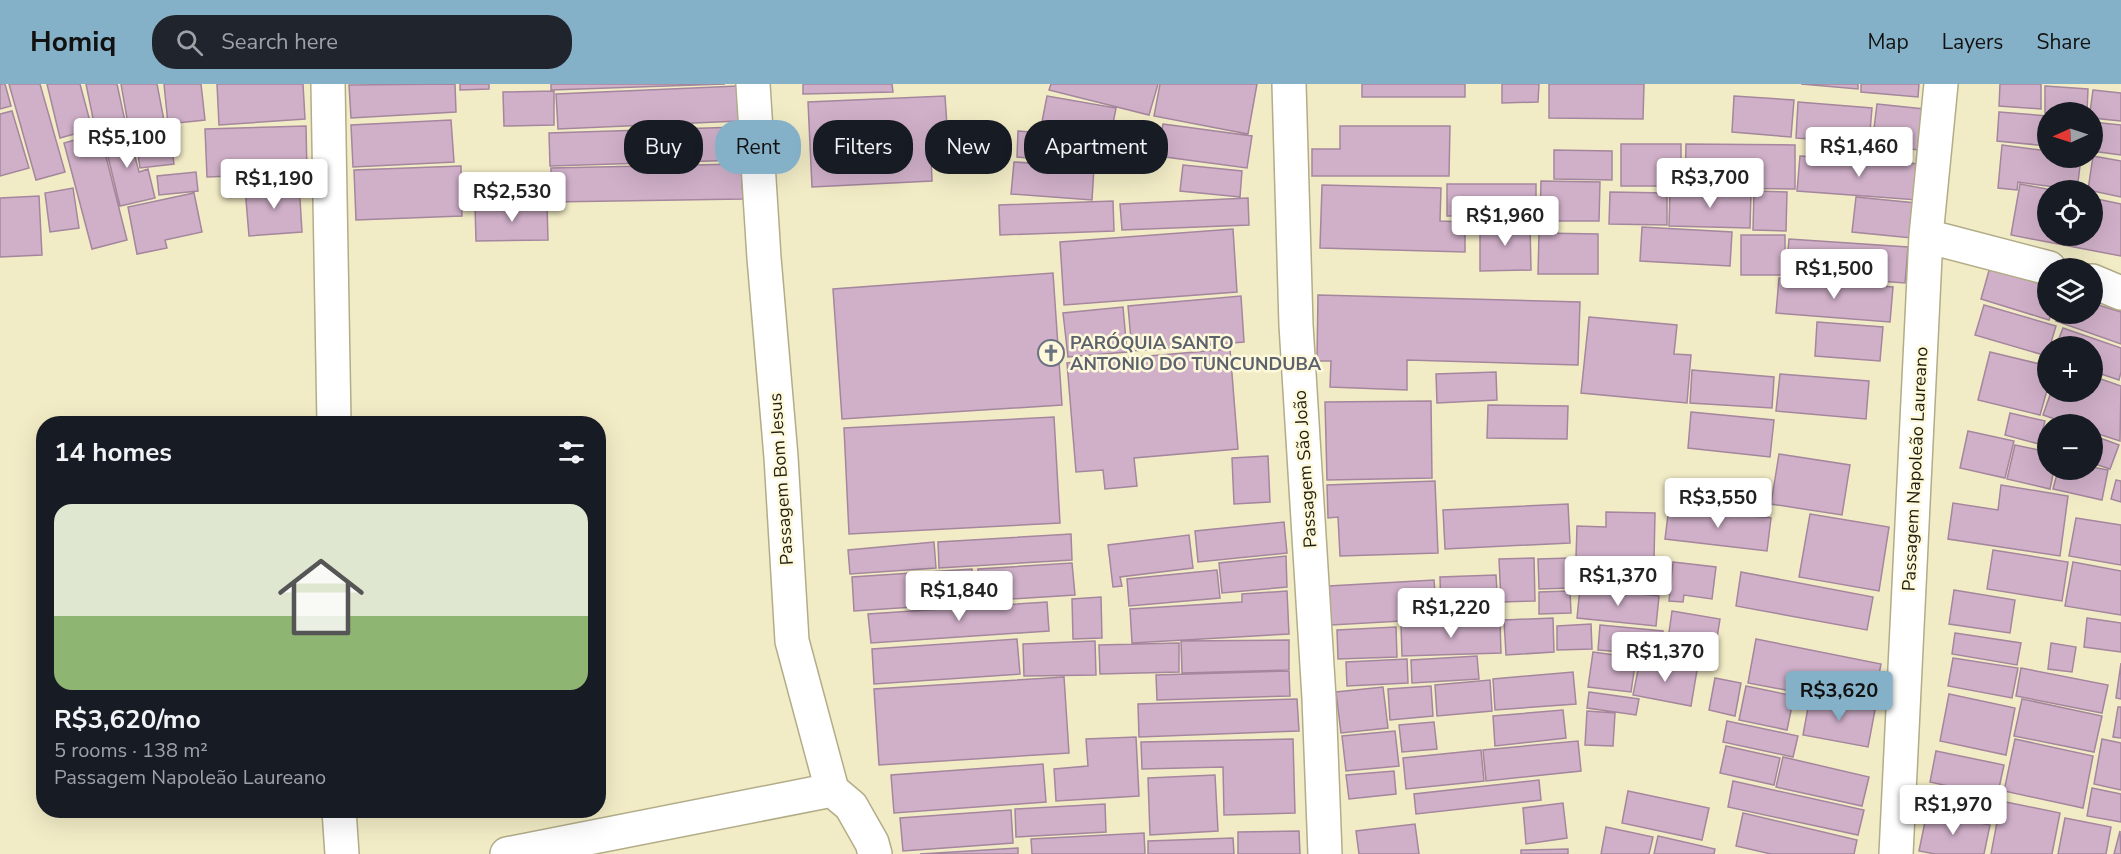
<!DOCTYPE html>
<html lang="en">
<head>
<meta charset="utf-8">
<style>
	body { margin:0; font-family:"Nunito Sans",sans-serif; background:#20242c; color:#f1f3f6; height:100vh; display:flex; flex-direction:column; font-size:22px; white-space:nowrap }
	* { box-sizing:border-box; margin:0 }
	p { font-size:20px; color:#9ea1a6 }
	.icon { flex:none; width:33px; height:33px; fill:none; stroke:currentColor; stroke-width:2; stroke-linecap:round; stroke-linejoin:round }
	.map { position:relative; flex:1; overflow:hidden }
	.details { position:absolute; left:36px; top:332px; width:570px; height:402px; display:flex; flex-direction:column; background:#171b24; border-radius:24px; box-shadow:0 6px 24px #0002 }
	.details>* { flex:none }
	.top-card { position:absolute; left:624px; top:36px; width:570px; height:54px; display:flex; gap:12px }
	.needle { width:39px; rotate:267deg }
	.tools { position:absolute; left:2037px; top:18px; display:grid; gap:12px }
	.tools a { display:grid; place-items:center; width:66px; height:66px; border-radius:50%; background:#171b24; box-shadow:0 6px 24px #0002; font-size:30px }
	.price { position:absolute; translate:-50% -51px; padding:0 14px; border-radius:6px; background:#fff; color:#222; font-size:20px; line-height:39px; filter:drop-shadow(0 2px 3px #0008) }
	.price::after { content:''; position:absolute; left:50%; top:36px; width:18px; height:14px; margin-left:-9px; background:inherit; clip-path:polygon(0 0,100% 0,50% 100%) }
	.price.current { background:#85b1c8; color:#111 }
	ul { padding:0; list-style:none }
	li { display:grid; align-content:center; gap:12px; height:318px; padding:0 18px }
	li+li { border-top:2px solid #363941 }
	li span { display:grid; place-items:center; height:186px; border-radius:18px; color:#555 }
	li>.icon { margin-inline-start:auto }
	span .icon { width:108px; height:108px; fill:#fffc; stroke-width:1 }
	li b { font-size:26px }
	h2 { display:flex; justify-content:space-between; align-items:center; height:72px; padding:0 18px; font-size:26px }
	.tag { padding:0 21px; border-radius:24px; background:#171b24; box-shadow:0 6px 24px #0002; font-size:21px; line-height:54px }
	.tag.current { background:#85b1c8; color:#111 }
	header { display:flex; align-items:center; gap:36px; box-sizing:border-box; height:84px; padding:0 30px; background:#85b1c8; color:#111 }
	header strong { font-size:28px }
	nav { display:flex; gap:33px; margin-inline-start:auto; font-size:21px }
	.search { width:420px; height:54px; background:#20242c; display:flex; align-items:center; gap:15px; box-sizing:border-box; padding:0 21px; border-radius:24px; color:#9ea1a6; font-size:22px }
	.map>svg:first-child { display:block }
</style>
</head>
<body>
<header>
<strong>Homiq</strong>
<div class="search"><svg class="icon" aria-label="search" viewBox="0 0 24 24"><circle cx="10" cy="10" r="6"/><path d="M15 15l6 6"/></svg>Search here</div>
<nav><a>Map</a><a>Layers</a><a>Share</a></nav>
</header>
<div class="map">
<svg width="2121" height="770" viewBox="0 0 2121 770">
	<rect width="100%" height="100%" fill="#f2ecc6"/>
	<path fill="#d0b0c9" stroke="#a4869d" stroke-width="1.5" d="M0,0H5L11,22L0,25Z
		M9,0H40L65,88L36,96Z
		M47,0H80L92,45L60,54Z
		M86,0H117L125,37L95,44Z
		M121,0H157L166,47L141,53L138,38L128,40Z
		M164,0H201L205,36L168,40Z
		M217,0H303L305,35L219,41Z
		M455,0L456,28L351,34L349,1Z
		M460,0H489V5L460,6Z
		M551,0H725L551,6Z
		M803,0H892L893,8L803,10Z
		M1051,0H1158L1149,31L1049,6Z
		M1160,0H1257L1248,50L1154,32Z
		M1362,0H1465V13H1362Z
		M1502,0H1539L1538,18L1502,19Z
		M1549,0H1644L1643,35L1549,34Z
		M1801,0H1858V5Z
		M1861,0H1919L1918,13L1861,8Z
		M2000,0H2041V25L1999,22Z
		M738,2L739,37L558,45L556,10Z
		M2045,2L2088,5L2087,28L2045,29Z
		M2093,6L2121,9V37L2092,34V28H2090Z
		M554,7V41L504,42L503,8Z
		M945,12L949,72H931L932,97L812,103L808,18Z
		M1047,12L1116,24L1110,55L1041,43Z
		M1734,12L1794,16L1791,53L1732,48Z
		M1798,18L1872,24L1869,59L1796,54Z
		M1877,20L1924,25L1919,66L1872,61Z
		M12,27L29,84L0,92V30Z
		M1999,28L2048,32V62L1997,57Z
		M451,36L454,78L353,83L351,41Z
		M2092,38L2121,41V71L2092,67Z
		M1163,40L1252,52L1247,84L1158,72Z
		M306,42L307,89L207,93L205,45Z
		M1340,42H1450L1449,92H1312V65H1340Z
		M127,43L139,88L148,85L155,114L120,122L102,48Z
		M739,43L741,76L550,82L549,49Z
		M1018,47L1091,53L1088,79L1017,73Z
		M100,49L127,156L92,165L64,59Z
		M170,51L174,80L140,84L136,56Z
		M1621,60H1681V102H1621Z
		M1686,60L1795,61V105L1685,104Z
		M2002,61L2048,67V74H2081L2077,106L2018,98L2017,106L1998,104Z
		M1554,66L1612,67V96L1554,95Z
		M1800,72L1920,80L1918,116L1797,107Z
		M2093,72L2121,77V113L2088,106Z
		M1014,78L1094,83L1092,116L1011,110Z
		M741,80L743,115L551,118V84Z
		M1183,81L1242,87L1240,113L1180,107Z
		M461,82L462,132L356,136L354,86Z
		M196,88L198,107L159,111L157,92Z
		M1541,97L1600,98L1599,137H1540Z
		M299,99L302,148L249,152L245,104Z
		M1447,100H1536V131L1447,132Z
		M2020,100L2052,106H2048V152H2092V114L2121,120V172L2011,151Z
		M1322,101L1441,104L1440,137L1465,138V168L1320,164Z
		M73,104L79,144L50,148L45,109Z
		M1670,107L1751,108L1750,144L1669,142Z
		M1754,107L1787,108L1786,147L1753,146Z
		M1610,108L1667,109V141L1609,140Z
		M194,109L202,148L165,156L167,164L137,170L128,123Z
		M39,112L42,171L0,173V114Z
		M1856,113L1916,119L1912,154L1852,148Z
		M1248,114L1249,141L1122,146L1120,120Z
		M1113,117L1114,147L1000,151L999,121Z
		M547,120L548,156L476,157L475,122Z
		M1480,139L1530,140L1531,186L1480,187Z
		M1642,143L1732,148L1730,182L1640,177Z
		M1233,145L1237,208L1064,221L1060,158Z
		M1539,149L1598,150V190H1538Z
		M1741,151H1785V191H1741Z
		M1789,155L1908,163L1905,199L1786,190Z
		M1990,183L2048,200V230H2051L2049,236L1981,215Z
		M1053,189L1062,321L842,335L833,205Z
		M1779,194L1893,203L1890,238L1776,229Z
		M1318,211L1580,218L1578,281L1407,276V306L1330,303L1331,277H1317Z
		M1241,212L1244,258L1132,267L1128,222Z
		M2092,219L2121,228V260L2056,237L2059,230H2092Z
		M1984,221L2056,242L2050,262H2048L2047,272L1975,251Z
		M1123,223L1127,268L1068,273L1063,229Z
		M1589,233L1677,241L1674,270L1691,271L1687,319L1581,309Z
		M1817,238L1883,243L1880,277L1815,272Z
		M2063,244L2121,264V288L2119,296L2092,287V262H2056Z
		M1230,265L1238,365L1134,374L1137,402L1105,405L1103,386L1076,388L1067,279Z
		M1990,268L2048,282V303L2040,331L1978,316Z
		M1692,286L1774,293L1772,324L1690,319Z
		M1496,288L1497,316L1437,319L1436,290Z
		M1780,290L1869,297L1866,335L1776,327Z
		M2092,292L2121,302L2120,357L2092,348V340H2070L2043,331L2051,308H2092Z
		M1431,317L1432,394L1327,396L1325,318Z
		M1488,321L1568,322L1567,355L1487,354Z
		M1691,328L1774,336L1770,373L1688,364Z
		M2010,329L2045,337L2039,360L2005,351Z
		M1054,333L1060,439L849,450L844,344Z
		M1968,347L2014,357L2005,394L1960,384Z
		M2092,351L2119,361L2110,385L2092,379Z
		M2015,361L2048,368V386H2054L2050,405L2007,395Z
		M1779,370L1850,381L1842,431L1771,420Z
		M1268,372L1270,418L1234,420L1232,374Z
		M2092,383L2108,386L2102,416L2053,405L2058,386H2092Z
		M2116,396L2121,397V418L2111,415Z
		M1435,397L1438,469L1340,472L1338,433L1328,434L1327,401Z
		M2001,401L2068,412L2060,472L1948,455L1953,419L1998,426Z
		M1568,420L1570,459L1445,465L1443,426Z
		M1669,423L1771,434L1767,467L1665,455Z
		M1606,428L1655,429L1654,476L1576,473L1577,442L1606,443Z
		M1810,430L1889,443L1879,507L1799,493Z
		M2076,434L2121,441V481L2069,472Z
		M1284,438L1287,469L1198,478L1195,447Z
		M1071,450L1072,476L939,484L938,458Z
		M1189,451L1193,484L1120,493L1122,502L1113,503L1108,461Z
		M934,458L936,484L850,490L848,466Z
		M1993,466L2068,478L2062,517L1987,505Z
		M1286,472L1287,503L1222,509L1219,479Z
		M1534,474L1535,517L1501,518L1499,475Z
		M1570,474L1571,504L1539,505L1538,475Z
		M1577,475L1657,482L1655,508L1576,501Z
		M1673,478L1716,483L1712,515L1684,511L1683,518L1669,517Z
		M2073,478L2121,487V531L2065,522Z
		M1072,479L1075,511L980,517L978,485Z
		M972,485L974,519L854,527L852,493Z
		M1217,486L1220,514L1129,522L1127,495Z
		M1741,488L1873,513L1867,546L1736,522Z
		M1496,491L1498,524L1441,527L1440,493Z
		M1434,496L1437,535L1331,541L1329,502Z
		M1580,504L1659,512L1656,542L1577,534Z
		M1954,506L2015,516L2010,549L1949,540Z
		M1287,507L1289,550L1132,559L1130,525L1242,518V510Z
		M1570,507L1571,529L1539,530V508Z
		M1101,513L1102,554L1073,555L1072,515Z
		M1047,518L1049,547L871,559L868,530Z
		M1672,527L1720,535L1712,584L1665,577Z
		M1553,534L1554,568L1506,571L1504,536Z
		M2087,534L2121,539V568L2084,563Z
		M1500,538L1501,569L1402,572L1401,541Z
		M1591,540L1592,565L1557,566V542Z
		M1600,541L1663,547L1662,571L1598,566Z
		M1396,543L1397,573L1338,575L1337,546Z
		M1955,549L2021,559L2017,581L1952,570Z
		M1017,555L1020,590L874,600L872,565Z
		M1756,555L1881,580L1873,622L1748,599Z
		M1289,556V586L1182,589L1181,557Z
		M1095,557L1096,591L1024,592L1023,560Z
		M1179,559V588L1100,590L1099,561Z
		M2051,559L2076,563L2072,588L2048,585Z
		M1593,568L1636,574L1631,608L1588,603Z
		M1477,572L1479,595L1412,599L1411,576Z
		M1953,574L2018,584L2012,614L1948,602Z
		M1407,575L1408,599L1347,602L1346,578Z
		M1640,576L1697,586L1691,622L1633,611Z
		M2121,579V615L2116,614Z
		M2021,584L2108,601L2102,629L2016,612Z
		M1289,587L1290,612L1157,616L1156,591Z
		M1573,588L1576,620L1495,626L1493,595Z
		M1064,593L1069,669L879,681L874,605Z
		M1715,594L1741,599L1735,632L1709,626Z
		M1490,596L1492,627L1437,632L1435,601Z
		M1431,602L1433,632L1390,636L1388,605Z
		M1746,602L1794,612L1787,646L1739,636Z
		M1383,603L1388,644L1341,649L1336,608Z
		M1589,608L1639,615L1636,631L1587,624Z
		M1949,610L2015,624L2006,671L1940,657Z
		M1810,613L1875,626L1868,663L1803,651Z
		M1297,615L1299,647L1139,653L1138,620Z
		M2022,615L2102,632L2094,668L2014,652Z
		M2118,623H2121V654L2113,653Z
		M1563,626L1566,654L1495,662L1493,632Z
		M1587,627L1615,629L1613,662L1585,661Z
		M1727,637L1798,652L1793,673L1723,658Z
		M1434,638L1437,665L1402,668L1399,641Z
		M1395,647L1399,682L1346,687L1342,652Z
		M1136,653L1139,712L1056,717L1054,685L1088,682L1086,655Z
		M1293,655L1295,729L1224,731L1223,683L1142,685L1141,658Z
		M2015,655L2093,672L2083,724L2004,707Z
		M2102,655L2121,659V706L2094,700Z
		M1578,657L1581,687L1486,697L1483,666Z
		M1726,662L1780,674L1774,701L1720,689Z
		M1481,666L1484,697L1406,705L1403,674Z
		M1936,667L2004,681L1997,713L1930,698Z
		M1783,673L1869,693L1862,722L1776,703Z
		M1043,680L1046,718L894,729L891,691Z
		M1394,687L1396,710L1349,715L1346,691Z
		M1215,691L1218,747L1150,751L1148,694Z
		M1539,696L1541,716L1416,730L1414,710Z
		M1733,697L1864,726L1858,751L1728,723Z
		M2092,704L2121,710V738L2087,732Z
		M1628,707L1709,724L1702,756L1622,739Z
		M2001,717L2060,729L2052,770H1991Z
		M1563,719L1567,754L1526,760L1523,724Z
		M1105,720L1106,748L1016,753L1015,725Z
		M1011,726L1013,759L903,767L900,734Z
		M1927,728L1990,741L1984,770H1935L1919,767Z
		M1743,729L1857,756L1854,770H1771L1736,762Z
		M2065,734L2111,743L2106,770H2058Z
		M1415,740L1419,770H1359L1356,747Z
		M1606,743L1653,753L1649,770H1601Z
		M1299,747L1300,770H1238V748Z
		M2120,747L2121,770H2114Z
		M1144,749L1145,770H1032L1031,755Z
		M1658,752L1715,765L1714,770H1654Z
		M1233,754L1234,770H1148V757Z
		M1018,764V770H920Z
		M1568,765V770H1521V766Z"/>
	<g fill="none" stroke-linecap="round" stroke-linejoin="round">
		<defs>
			<path id="minor" d="M328,0L334,339
				M753,0L764,174L781,373L792,557L832,706L851,722L872,759L875,770
				M1289,0L1296,241L1319,614L1325,770
				M1926,152L2049,184
				M2092,197L2121,209
				M339,726L342,770
				M507,770L832,706
				M1896,770L1926,152L1941,0"/>
		</defs>
		<use href="#minor" stroke="#b2ac88" stroke-width="36"/>
		<use href="#minor" stroke="#fff" stroke-width="33"/>
	</g>
	<defs>
		<symbol id="church-ring" viewBox="-11 -11 22 22"><circle r="9.5" fill="#fef9db" stroke="#6b7280" stroke-width="1.5"/><path d="M-1.2-6h2.4v3.5h3.3v2.4h-3.3V6h-2.4V-.1h-3.3v-2.4h3.3Z" fill="#6b7280"/></symbol>
	</defs>
	<g fill-rule="evenodd">
		<use href="#church-ring" x="1036" y="254" width="30" height="30"/>
	</g>
	<g text-anchor="middle" dominant-baseline="central" stroke-width="5" stroke-linejoin="round" paint-order="stroke">
		<g font-size="18" font-weight="bold" fill="#5b616d" stroke="#fef9db" text-anchor="start">
			<text x="1070" y="259">PARÓQUIA SANTO<tspan x="1070" dy="21">ANTONIO DO TUNCUNDUBA</tspan></text>
		</g>
		<g font-size="18" fill="#211f11" stroke="#fef9db">
			<text transform="translate(1305 385) rotate(-94)">Passagem São João</text>
			<text transform="translate(1915 385) rotate(-87)">Passagem Napoleão Laureano</text>
			<text transform="translate(781 395) rotate(-94)">Passagem Bom Jesus</text>
		</g>
	</g>
</svg>
<div class="tools">
<a><svg class="needle" viewBox="-14 -14 28 28"><path d="M0-13l5 13h-10z" fill="#e53935"/><path d="M0 13l5-13h-10z" fill="#9ea1a6"/></svg></a>
<a><svg class="icon" aria-label="locate" viewBox="0 0 24 24"><circle cx="12" cy="12" r="6"/><path d="M12 2v4M12 18v4M2 12h4M18 12h4"/></svg></a>
<a><svg class="icon" aria-label="layers" viewBox="0 0 24 24"><path d="M12 4l9 5-9 5-9-5zM3 14l9 5 9-5"/></svg></a>
<a>+</a>
<a>−</a>
</div>
<b class="price" style="left:127px;top:85px">R$5,100</b>
<b class="price" style="left:1859px;top:94px">R$1,460</b>
<b class="price" style="left:1710px;top:125px">R$3,700</b>
<b class="price" style="left:274px;top:126px">R$1,190</b>
<b class="price" style="left:512px;top:139px">R$2,530</b>
<b class="price" style="left:1505px;top:163px">R$1,960</b>
<b class="price" style="left:1834px;top:216px">R$1,500</b>
<b class="price" style="left:1718px;top:445px">R$3,550</b>
<b class="price" style="left:1618px;top:523px">R$1,370</b>
<b class="price" style="left:959px;top:538px">R$1,840</b>
<b class="price" style="left:1451px;top:555px">R$1,220</b>
<b class="price" style="left:1665px;top:599px">R$1,370</b>
<b class="price current" style="left:1839px;top:638px">R$3,620</b>
<b class="price" style="left:1953px;top:752px">R$1,970</b>
<div class="top-card">
<a class="tag">Buy</a>
<a class="tag current">Rent</a>
<a class="tag">Filters</a>
<a class="tag">New</a>
<a class="tag">Apartment</a>
</div>
<section class="details">
<h2>14 homes<svg class="icon" aria-label="filters" viewBox="0 0 24 24"><path d="M4 7h16M4 17h16"/><circle cx="9" cy="7" r="2"/><circle cx="15" cy="17" r="2"/></svg></h2>
<ul>
<li><span style="background:linear-gradient(#dfe7d0 60%,#8fb573 0)"><svg class="icon" aria-label="home" viewBox="0 0 24 24"><path d="M3 11l9-7 9 7M6 9v11h12V9"/></svg></span><div><b>R$3,620/mo</b><p>5 rooms · 138 m²</p><p>Passagem Napoleão Laureano</p></div></li>
</ul>
</section>
</div>
</body>
</html>
